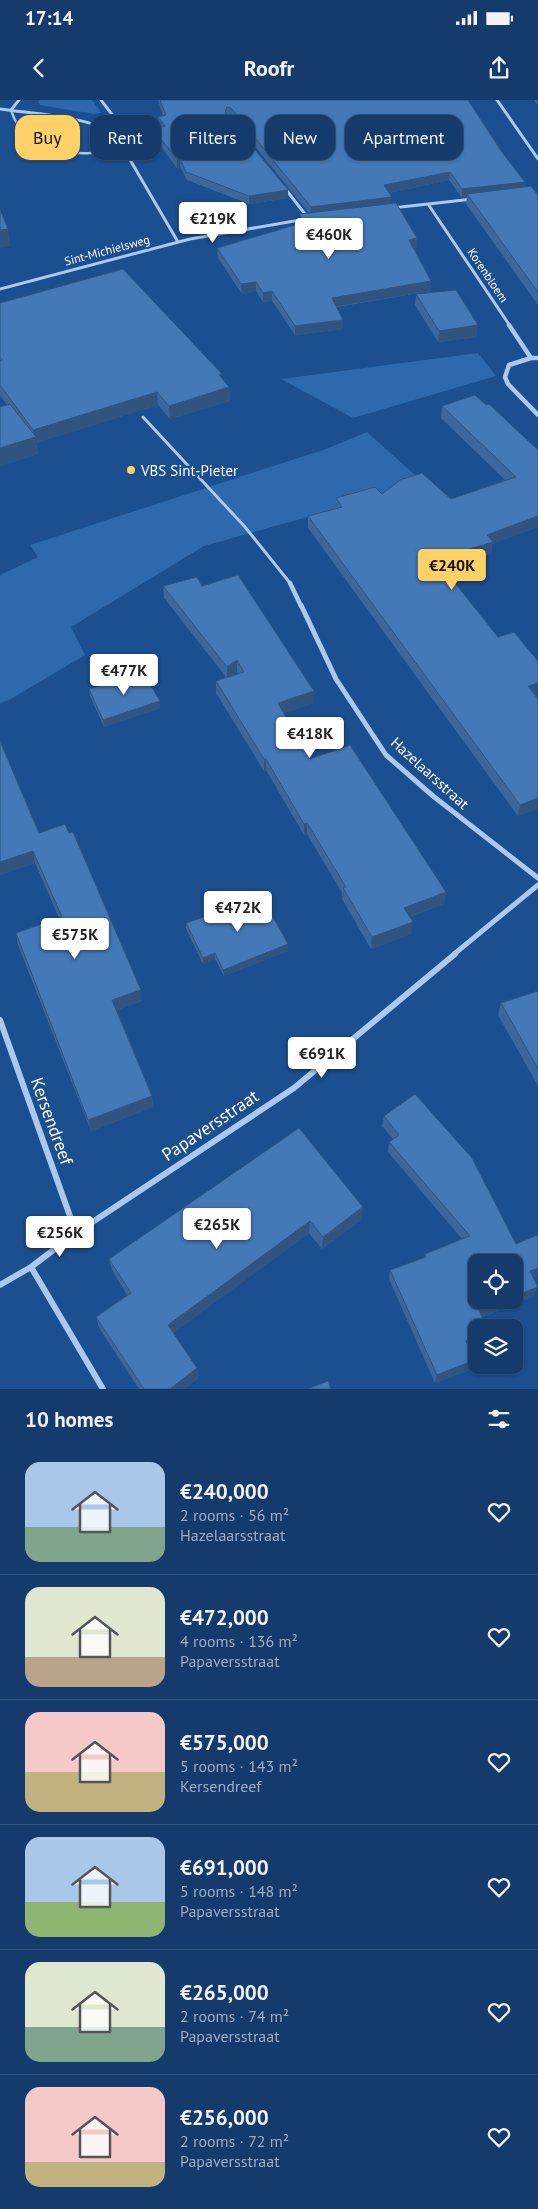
<!DOCTYPE html>
<html lang="en">
<head>
<meta charset="utf-8">
<style>
	body { margin:0; font-family:"PT Sans",sans-serif; background:#1d4271; color:#f1f3f6; height:100vh; display:flex; flex-direction:column; font-size:19px; white-space:nowrap }
	* { box-sizing:border-box; margin:0 }
	p { font-size:16px; color:#9dadc1 }
	.icon { flex:none; width:28px; height:28px; fill:none; stroke:currentColor; stroke-width:2; stroke-linecap:round; stroke-linejoin:round }
	.map { position:relative; height:1289px; overflow:hidden }
	.details { display:flex; flex-direction:column; background:#143b6b; flex:1 }
	.details>* { flex:none }
	.guide { position:absolute; left:15px; top:15px; width:509px; height:45px; display:flex; gap:10px }
	.tools { position:absolute; left:468px; top:1154px; display:grid; gap:10px }
	.tools a { display:grid; place-items:center; width:55px; height:55px; border-radius:10px; background:#143b6b; box-shadow:0 1px 4px #0004,0 0 0 1px #33557e; font-size:25px }
	.price { position:absolute; translate:-50% -42px; padding:0 11px; border-radius:5px; background:#fff; color:#222; font-size:16px; line-height:32px; filter:drop-shadow(0 1px 2px #0008) }
	.price::after { content:''; position:absolute; left:50%; top:30px; width:15px; height:11px; margin-left:-8px; background:inherit; clip-path:polygon(0 0,100% 0,50% 100%) }
	.price.selected { background:#ffd166; color:#111 }
	ul { padding:0; list-style:none }
	li { display:flex; align-items:center; gap:15px; height:125px; padding:0 25px }
	li+li { border-top:1px solid #33557e }
	li span { display:grid; place-items:center; flex:none; width:140px; height:100px; border-radius:15px; color:#555 }
	li>.icon { margin-inline-start:auto }
	span .icon { width:60px; height:60px; fill:#fffc; stroke-width:1 }
	li b { font-size:21px }
	h2 { display:flex; justify-content:space-between; align-items:center; height:60px; padding:0 25px; font-size:21px }
	.chip { padding:0 18px; border-radius:15px; background:#143b6b; box-shadow:0 1px 4px #0004,0 0 0 1px #33557e; font-size:18px; line-height:45px }
	.chip.selected { background:#ffd166; color:#111 }
	.status { display:flex; justify-content:space-between; align-items:center; height:35px; padding:0 25px; background:#143b6b; direction:ltr }
	.status svg { height:14px; fill:currentColor }
	header { display:flex; justify-content:space-between; align-items:center; height:65px; padding:0 25px; background:#143b6b; font-size:22px; font-weight:700 }
	.map>svg:first-child { display:block }
</style>
</head>
<body>
<div class="status"><b>17:14</b><svg viewBox="0 0 49 12"><path d="M0 12V9h3v3zM5 12V6h3v6zM10 12V3h3v9zM15 12V0h3v12zM26 1h20v11H26zM47 4h2v5h-2z"/></svg></div>
<header><svg class="icon" aria-label="back" viewBox="0 0 24 24"><path d="M15 5l-7 7 7 7"/></svg>Roofr<svg class="icon" aria-label="share" viewBox="0 0 24 24"><path d="M12 15V3M7 8l5-5 5 5M5 13v7h14v-7"/></svg></header>
<div class="map">
<svg width="538" height="1289" viewBox="0 0 538 1289">
	<rect width="100%" height="100%" fill="#1b4f8f"/>
	<path fill="#2e69ad" d="M40,0H92L101,13L94,14L40,5L38,1Z
		M478,253L496,276L353,318L281,279Z
		M367,332L425,384L204,446L71,527L85,555L9,600L0,603V475L38,457L30,445L326,349Z"/>
	<g fill="none" stroke-linecap="round" stroke-linejoin="round">
		<path stroke="#a9c9ee" stroke-width="2.5" d="M11,10C27,61 83,55 125,50"/>
		<path stroke="#a9c9ee" stroke-width="3" d="M143,317L245,427L290,483"/>
		<path stroke="#a9c9ee" stroke-width="3" d="M101,0L117,21L106,28
			M497,0L538,59
			M0,9C33,14 88,16 115,34L178,142
			M11,10L19,0
			M284,87L308,118
			M428,104L510,226
			M392,108L473,99
			M0,189L190,139L306,119"/>
		<path stroke="#a9c9ee" stroke-width="4.5" d="M509,225L531,258
			M538,258H531L509,265L505,277L508,284L538,315
			M290,483L301,506"/>
		<path stroke="#a9c9ee" stroke-width="5" d="M301,505L336,579L386,655L433,696L538,778
			M453,855L538,785"/>
		<path stroke="#a9c9ee" stroke-width="6" d="M0,920L76,1133
			M31,1167L103,1289
			M0,1185L31,1167L76,1133L294,988L455,854"/>
	</g>
	<path fill="#3a679d" fill-rule="evenodd" d="M158,0H468L525,87L538,95V205L466,104L467,97L462,98L449,80L389,93L391,104L417,138V147L414,148L431,181V191L337,207L343,229L295,235L272,201L263,202L256,191L242,194L218,158L217,148L300,124V114L309,113L231,17L228,16L288,98L249,104L187,80L180,67L177,68L153,36L152,28L159,27L158,25V17L163,16Z
		M534,0H538V5Z
		M416,194L477,237L438,242L415,205Z
		M0,203L222,279L229,287L230,301L170,319L158,305L36,343L38,354L0,366V307L7,305L0,296Z
		M442,306L538,350V427L492,444L491,454L443,469L538,594L535,595L538,599V709L518,716L308,428V416L336,408V398L382,394L451,399L505,380L441,318Z
		M163,486H202L314,603L284,613L310,659L446,792L444,804L409,817L411,834L371,849L342,799V793L307,734L304,735L266,670L264,671L216,593V581L226,577L164,498ZM237,572L238,574L231,576Z
		M89,589L160,601V608L104,627L90,596Z
		M0,641L39,733L142,901L117,910L152,996L153,1007L91,1031L18,845L16,833L59,818L35,763L0,775Z
		M186,823L288,851L224,876L215,859L203,864L186,829Z
		M538,891V986L498,915L501,903Z
		M384,1016L516,1144L538,1136V1176L533,1178L534,1196L482,1217L476,1228V1244L469,1247L472,1269L435,1283L389,1179L390,1170L424,1158L425,1154L462,1139L388,1052L389,1042L393,1039L382,1026Z
		M299,1028L362,1119L322,1149L309,1133L173,1233L197,1268L198,1278L185,1289H139L99,1228L96,1217L127,1195L112,1170L109,1159Z"/>
	<path fill="#305480" d="M177,59H180V67L177,68Z
		M450,72L449,80L383,94L384,85Z
		M525,82L524,90L467,94V97L462,98V89Z
		M288,90V98L249,104V96Z
		M392,97L391,106L310,115L311,107Z
		M8,129L11,146L0,148V130Z
		M417,138V147L409,149V140Z
		M431,181V191L332,207V198Z
		M256,182V191L242,194L241,184Z
		M272,191V201L263,202V193Z
		M343,220V229L295,235V226Z
		M478,225L477,237L438,242L439,231Z
		M229,287L230,301L170,319L169,306Z
		M157,292L158,305L36,343L38,354L0,366V348L34,337L33,330Z
		M538,416V427L492,444L491,454L435,471L436,459L487,435Z
		M237,560V572L227,578V567Z
		M538,583V594L525,598L528,586Z
		M314,591V603L278,615V603Z
		M160,601V608L104,627L103,620Z
		M264,659H266V670L264,671Z
		M538,698V709L518,716L520,705Z
		M307,723V734L304,735V724Z
		M33,751L35,763L0,775V762Z
		M446,792L444,804L402,819L404,808Z
		M413,822L411,834L371,849L372,837Z
		M288,844V851L224,876L223,870Z
		M215,853V859L203,864V858Z
		M141,890L142,901L114,911L112,900Z
		M152,996L153,1007L91,1031L88,1020Z
		M363,1107L362,1119L322,1149L323,1137Z
		M310,1121L309,1133L169,1236L168,1225Z
		M538,1168V1176L526,1180L530,1171Z
		M538,1187L534,1196L476,1219L479,1210L505,1200H514V1196Z
		M476,1236V1244L463,1249L466,1241Z
		M475,1260L472,1269L435,1283L437,1275Z
		M197,1268L198,1278L185,1289H170Z"/>
	<path fill="#4478b7" stroke="#305480" d="M160,0H468L501,51L525,82L462,89L450,72L384,85L392,97L311,107L231,8L227,7L225,13L288,90L249,96L186,72L180,59H177L152,28L165,26L158,17L166,15Z
		M531,86L538,95V192L467,94Z
		M396,103L417,138L409,140L431,181L332,198L343,220L295,226L272,191L263,193L256,182L241,184L217,148L302,123L300,114Z
		M0,109L8,129L0,130Z
		M123,169L222,274L219,275L229,287L169,306L157,292L33,330L0,285V261L2,260L0,257V203Z
		M456,190L478,225L439,231L416,194Z
		M475,295L486,305L489,304L538,350V416L487,435L493,442L436,459L498,537L514,532L538,561V583L528,586L538,599V698L520,705L308,416L342,407L336,398L375,387L382,394L400,380L422,373L451,399L516,377L442,306Z
		M10,304L36,337L0,348V307Z
		M238,475L314,591L278,603L310,659L350,645L446,792L404,808L413,822L372,837L343,788L346,787L307,723L304,724L266,659H264L216,581L244,572L237,560L227,567L163,486L197,477L202,486Z
		M143,572L160,601L103,620L89,589Z
		M0,641L39,733L65,724L69,733L73,732L141,890L112,900L152,996L88,1020L16,833L62,817L33,751L0,762Z
		M262,797L288,844L223,870L215,853L203,858L186,823Z
		M538,891V969L501,903Z
		M415,994L472,1058L516,1144L537,1135L538,1136V1168L530,1171L538,1187L514,1196V1162H476V1200H505L479,1210L487,1228H476V1236L466,1241L475,1260L437,1275L390,1170L426,1157L425,1154L470,1136L389,1042L399,1035L384,1016Z
		M299,1028L363,1107L323,1137L310,1121L168,1225L197,1268L170,1289H144L96,1217L131,1193L109,1159Z
		M328,1281L331,1289H307Z"/>
	<circle fill="#ffd166" stroke="#1b4f8f" stroke-width="2" cx="131" cy="370" r="5"/>
	<g text-anchor="middle" dominant-baseline="central" stroke-width="5" stroke-linejoin="round" paint-order="stroke">
		<g font-size="12" fill="#fff" stroke="#1b4f8f">
			<text transform="translate(107 150) rotate(-15)">Sint-Michielsweg</text>
			<text transform="translate(488 175) rotate(56)">Korenbloem</text>
		</g>
		<g font-size="15" fill="#fff" stroke="#1b4f8f" text-anchor="start">
			<text x="141" y="370">VBS Sint-Pieter</text>
		</g>
		<g font-size="15" fill="#fff" stroke="#1b4f8f">
			<text transform="translate(430 673) rotate(42)">Hazelaarsstraat</text>
		</g>
		<g font-size="18" fill="#fff" stroke="#1b4f8f">
			<text transform="translate(52 1021) rotate(70)">Kersendreef</text>
			<text transform="translate(210 1025) rotate(-34)">Papaversstraat</text>
		</g>
	</g>
</svg>
<div class="tools">
<a><svg class="icon" aria-label="locate" viewBox="0 0 24 24"><circle cx="12" cy="12" r="6"/><path d="M12 2v4M12 18v4M2 12h4M18 12h4"/></svg></a>
<a><svg class="icon" aria-label="layers" viewBox="0 0 24 24"><path d="M12 4l9 5-9 5-9-5zM3 14l9 5 9-5"/></svg></a>
</div>
<b class="price" style="left:213px;top:144px">€219K</b>
<b class="price" style="left:329px;top:160px">€460K</b>
<b class="price selected" style="left:452px;top:491px">€240K</b>
<b class="price" style="left:124px;top:596px">€477K</b>
<b class="price" style="left:310px;top:659px">€418K</b>
<b class="price" style="left:238px;top:833px">€472K</b>
<b class="price" style="left:75px;top:860px">€575K</b>
<b class="price" style="left:322px;top:979px">€691K</b>
<b class="price" style="left:217px;top:1150px">€265K</b>
<b class="price" style="left:60px;top:1158px">€256K</b>
<div class="guide">
<a class="chip selected">Buy</a>
<a class="chip">Rent</a>
<a class="chip">Filters</a>
<a class="chip">New</a>
<a class="chip">Apartment</a>
</div>
</div>
<section class="details">
<h2>10 homes<svg class="icon" aria-label="filters" viewBox="0 0 24 24"><path d="M4 7h16M4 17h16"/><circle cx="9" cy="7" r="2"/><circle cx="15" cy="17" r="2"/></svg></h2>
<ul>
<li><span style="background:linear-gradient(#a9c7e8 65%,#7fa58c 0)"><svg class="icon" aria-label="home" viewBox="0 0 24 24"><path d="M3 11l9-7 9 7M6 9v11h12V9"/></svg></span><div><b>€240,000</b><p>2 rooms · 56 m²</p><p>Hazelaarsstraat</p></div><svg class="icon" aria-label="heart" viewBox="0 0 24 24"><path d="M12 20l-8-8c-3-5 5-10 8-4 3-6 11-1 8 4z"/></svg></li>
<li><span style="background:linear-gradient(#dfe7d0 70%,#b9a48a 0)"><svg class="icon" aria-label="home" viewBox="0 0 24 24"><path d="M3 11l9-7 9 7M6 9v11h12V9"/></svg></span><div><b>€472,000</b><p>4 rooms · 136 m²</p><p>Papaversstraat</p></div><svg class="icon" aria-label="heart" viewBox="0 0 24 24"><path d="M12 20l-8-8c-3-5 5-10 8-4 3-6 11-1 8 4z"/></svg></li>
<li><span style="background:linear-gradient(#f6c9c9 60%,#c2b280 0)"><svg class="icon" aria-label="home" viewBox="0 0 24 24"><path d="M3 11l9-7 9 7M6 9v11h12V9"/></svg></span><div><b>€575,000</b><p>5 rooms · 143 m²</p><p>Kersendreef</p></div><svg class="icon" aria-label="heart" viewBox="0 0 24 24"><path d="M12 20l-8-8c-3-5 5-10 8-4 3-6 11-1 8 4z"/></svg></li>
<li><span style="background:linear-gradient(#a9c7e8 65%,#8fb573 0)"><svg class="icon" aria-label="home" viewBox="0 0 24 24"><path d="M3 11l9-7 9 7M6 9v11h12V9"/></svg></span><div><b>€691,000</b><p>5 rooms · 148 m²</p><p>Papaversstraat</p></div><svg class="icon" aria-label="heart" viewBox="0 0 24 24"><path d="M12 20l-8-8c-3-5 5-10 8-4 3-6 11-1 8 4z"/></svg></li>
<li><span style="background:linear-gradient(#dfe7d0 65%,#7fa58c 0)"><svg class="icon" aria-label="home" viewBox="0 0 24 24"><path d="M3 11l9-7 9 7M6 9v11h12V9"/></svg></span><div><b>€265,000</b><p>2 rooms · 74 m²</p><p>Papaversstraat</p></div><svg class="icon" aria-label="heart" viewBox="0 0 24 24"><path d="M12 20l-8-8c-3-5 5-10 8-4 3-6 11-1 8 4z"/></svg></li>
<li><span style="background:linear-gradient(#f6c9c9 75%,#c2b280 0)"><svg class="icon" aria-label="home" viewBox="0 0 24 24"><path d="M3 11l9-7 9 7M6 9v11h12V9"/></svg></span><div><b>€256,000</b><p>2 rooms · 72 m²</p><p>Papaversstraat</p></div><svg class="icon" aria-label="heart" viewBox="0 0 24 24"><path d="M12 20l-8-8c-3-5 5-10 8-4 3-6 11-1 8 4z"/></svg></li>
</ul>
</section>
</body>
</html>
